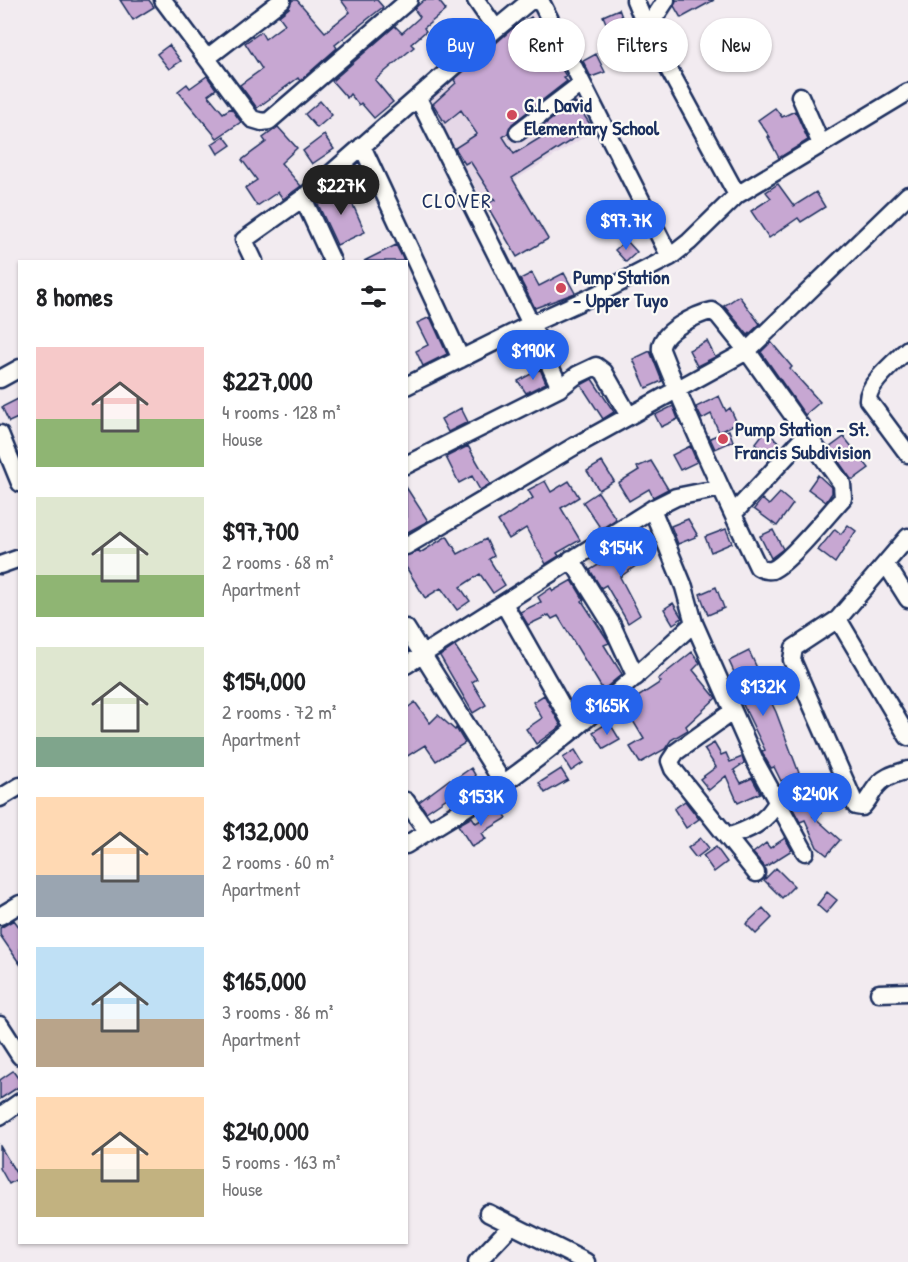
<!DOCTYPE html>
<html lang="en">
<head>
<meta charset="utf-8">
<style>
	body { margin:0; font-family:"Patrick Hand",sans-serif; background:#f2f2f2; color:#202124; height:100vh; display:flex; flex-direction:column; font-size:22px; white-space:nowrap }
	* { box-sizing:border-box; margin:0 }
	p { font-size:20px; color:#757577 }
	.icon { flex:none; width:33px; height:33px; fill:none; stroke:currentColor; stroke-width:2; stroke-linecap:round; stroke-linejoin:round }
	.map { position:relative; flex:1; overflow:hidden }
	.panel { position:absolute; left:18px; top:260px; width:390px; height:984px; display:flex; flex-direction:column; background:#fff; border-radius:0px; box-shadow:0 2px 4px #0004 }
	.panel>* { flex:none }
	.hud { position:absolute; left:426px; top:18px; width:392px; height:54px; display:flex; gap:12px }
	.price { position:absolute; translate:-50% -51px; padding:0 14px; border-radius:21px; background:#2563eb; color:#fff; font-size:20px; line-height:39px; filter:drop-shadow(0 2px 3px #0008) }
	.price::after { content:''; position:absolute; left:50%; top:36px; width:18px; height:14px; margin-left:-9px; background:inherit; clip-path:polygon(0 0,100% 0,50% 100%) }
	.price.selected { background:#222; color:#fff }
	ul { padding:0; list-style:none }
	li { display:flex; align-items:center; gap:18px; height:150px; padding:0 18px }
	li span { display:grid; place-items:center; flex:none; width:168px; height:120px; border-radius:0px; color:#555 }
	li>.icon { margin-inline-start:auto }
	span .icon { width:72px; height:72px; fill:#fffc; stroke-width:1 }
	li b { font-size:26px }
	h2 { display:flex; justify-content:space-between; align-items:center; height:72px; padding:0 18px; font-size:26px }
	.pill { padding:0 21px; border-radius:27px; background:#fff; box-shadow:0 2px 4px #0004; font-size:21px; line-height:54px }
	.pill.selected { background:#2563eb; color:#fff }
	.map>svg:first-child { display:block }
</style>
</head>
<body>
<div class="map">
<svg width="908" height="1262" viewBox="0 0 908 1262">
	<rect width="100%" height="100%" fill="#f2ebf0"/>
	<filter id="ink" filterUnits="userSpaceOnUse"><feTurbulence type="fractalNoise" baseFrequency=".0167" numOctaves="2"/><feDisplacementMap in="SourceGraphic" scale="12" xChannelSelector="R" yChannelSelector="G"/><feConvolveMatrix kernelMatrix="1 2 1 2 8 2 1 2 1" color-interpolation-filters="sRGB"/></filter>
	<g filter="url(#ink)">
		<path fill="#e5d7e7" d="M535,11L599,128L483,200L425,103Z"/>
		<path fill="#c7a7d2" stroke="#1b2f5e" stroke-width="1.5" d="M120,0H149L154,7L133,20Z
			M292,0H297L325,32L350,12L341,0H377L383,7L335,45L337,48L300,81L298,78L257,108L240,85L262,69L245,43L261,32L265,39L285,24L279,16L289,8Z
			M424,0H438L446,10L424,28L426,31L411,44L414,47L375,80L393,102L374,118L361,103L359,105L350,94L347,98L332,81L395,26L402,33L420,17L414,9Z
			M676,0H714L681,18L674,6Z
			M619,9L625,25L610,32L603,16Z
			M531,17L566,76L563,77L567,81L512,124L508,133L503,137L514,154L545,135L540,128L575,102L592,127L512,178L548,239L517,257L486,204L495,200L470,161L465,164L455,148L477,134L461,110L445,123L433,104L456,83L454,80L512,29Z
			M169,45L181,61L169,69L157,54Z
			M596,54L605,72L591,77L583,61Z
			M207,76L216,89L208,95L223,113L231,108L241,122L217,138L178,91L187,84L190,88Z
			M320,101L332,115L317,128L305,114Z
			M775,108L782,117L795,111L808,140L779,158L768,137H770L758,120Z
			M278,127L297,148L281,163L301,186L283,199L278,192L257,206L245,188L257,180L242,160L266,142L263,138Z
			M324,135L334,149L312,164L303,151Z
			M224,136L231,145L218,154L212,144Z
			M778,184L794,206L816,192L825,207L801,222L798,218L769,238L751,211L771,198L766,192Z
			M345,187L365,232L337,245L316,200Z
			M626,240L637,252L626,262L615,250Z
			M396,245L404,261H364Z
			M532,273L539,286L564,273L575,293L535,308L520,279Z
			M739,296L760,324L748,335L724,306Z
			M430,317L447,354L423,366L416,351L428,345L417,323Z
			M707,341L715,357L697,366L689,350Z
			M771,342L792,367L790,369L820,402L805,415L761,352Z
			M650,351L662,381L646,388L633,359Z
			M540,369L546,383L526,393L518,381Z
			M592,379L614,412L603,419L581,385Z
			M719,396L726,411L730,408L737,423L719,432L711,414L702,419L696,407Z
			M20,398V417L9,422L2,407Z
			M673,406L678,419L661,427L655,415Z
			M461,408L468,422L448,432L441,419Z
			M729,430L733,441L715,449L710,438Z
			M765,431L780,443L770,456L755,444Z
			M844,437L869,468L854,479H851L829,448Z
			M468,446L490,484L480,490L472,476L459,483L446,457Z
			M690,446L697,462L680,470L672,455Z
			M651,461L668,489L653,497L649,489L629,501L618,483L639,470L637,467Z
			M602,462L614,481L599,490L587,471Z
			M818,475L832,488V493L826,502L808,489Z
			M545,481L551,492L569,481L579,497L561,508L580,540L557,553L559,556L546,564L526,528L509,539L498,521L533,498L528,490Z
			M406,487L428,521L406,533Z
			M598,492L616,519L601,529L583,502Z
			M780,493L793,504L777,526L754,509L762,499L769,505Z
			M688,519L698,536L678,544L671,526Z
			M848,525L856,531L835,563L818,550L835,529L841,534Z
			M726,529L732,543L711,552L705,537Z
			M773,530L783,549L771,558L760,536Z
			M447,536L458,554L486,539L494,556L489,559L505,585L493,593L480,574L460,587L470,601L457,610L441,588L425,598L406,567V556L419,550L420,553Z
			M647,544L653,554L620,577L640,615L628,623L606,585L601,588L590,570L610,558L607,554L620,547L626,557Z
			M572,580L584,600L582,601L607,639L609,643L604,645L622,674L603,690L558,616L552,619L549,615L528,625L520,612L541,602L538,597L551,588L553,591Z
			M716,587L724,608L708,615L700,594Z
			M673,603L682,618L673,624L664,609Z
			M455,646L477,679L472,682L486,705L473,713L440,656Z
			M749,651L757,668L755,669L776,712L799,773L781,781L774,767L771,768L765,758L762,751L765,750L733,684L738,681L729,661Z
			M692,652L700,663L693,670L716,698L686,726L688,730L671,740L665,749L640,763L630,747L644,739L624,706L661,682L658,679Z
			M544,695L561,726L536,744L526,729L542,718L533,702Z
			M415,702L430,723L438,715L455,730L456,728L465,743L436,761L425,745L406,757V709Z
			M609,722L620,740L604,749L593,732Z
			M714,743L721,755L726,753L730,762L742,757L744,763L734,770L741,783L752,778L760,793L738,803L726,776L709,790L700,779L716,767L704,749Z
			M575,750L583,763L571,771L563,758Z
			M471,768L477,778L426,812L419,802L450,779L452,781Z
			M561,769L568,780L545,793L539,783Z
			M509,792L516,804L506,811L499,799Z
			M814,795L821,813L813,816L840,840L827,855L817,847L805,820L800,822L791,805Z
			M685,801L699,819L686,828L674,809Z
			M501,808L507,818L482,833L486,839L472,847L458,825L472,817L476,823Z
			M701,838L709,848L696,858L688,848Z
			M785,838L792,850L765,867L753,853L766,843L770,848Z
			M716,847L727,862L714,872L703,856Z
			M776,868L794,886L782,898L764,880Z
			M827,892L837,900L826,913L817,905Z
			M763,908L772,918L756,934L746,924Z
			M14,920L20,928V964L0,935V928Z
			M13,1071L20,1081V1086L0,1099V1080Z
			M0,1146L19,1178L9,1184L0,1168Z"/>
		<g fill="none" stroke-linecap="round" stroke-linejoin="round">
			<defs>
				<path id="minor" d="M163,0L252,119L262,122L269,121L409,0
					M476,0L496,29
					M536,0L542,4L670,257
					M635,0L647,29L737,195
					M647,29L666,0
					M207,58L282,0
					M800,96L821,144
					M418,98L531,324L560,388
					M518,132L582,83
					M362,146L461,359
					M303,198L332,261
					M254,261L244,240L303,198L496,29L531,0
					M712,311L718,315L747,351L842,484L843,498C828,514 789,563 772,570C766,571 763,570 758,567C724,496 690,424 661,350C658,333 697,314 712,311Z
					M908,349C897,360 867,384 868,400L908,454
					M0,379L20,368
					M406,386L531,324L602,292L670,257L689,242L737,195L908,92
					M0,434L20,483
					M406,465L560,388L577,375L596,366L604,372L629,416
					M652,509L676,497L721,488
					M733,514L806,435
					M908,537L838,619L794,648L792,660L856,806L862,807C867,802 870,796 874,790C882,777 894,774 908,770
					M406,546L573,447L747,351L908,195
					M571,559L611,623L636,677
					M886,564L908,599
					M0,565L20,558
					M504,604L575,729
					M838,619L908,737
					M406,628L503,783
					M406,665L652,509L684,587L694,623L756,763L805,852
					M733,711L676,752L670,761L673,769L756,873
					M0,798L20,786
					M406,801L427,831
					M727,837C748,830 766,823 777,802
					M406,845C439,824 472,805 504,783C572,735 633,679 694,623
					M0,916L20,904
					M879,993L908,992
					M0,1025L20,1056
					M0,1116L20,1102
					M488,1213L586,1262
					M477,1262L511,1226"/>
			</defs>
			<use href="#minor" stroke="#1b2f5e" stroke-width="21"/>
			<use href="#minor" stroke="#fdfcf7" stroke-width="16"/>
		</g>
	</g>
	<g fill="#d1495b" stroke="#fdfcf7" stroke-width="2">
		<circle cx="512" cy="115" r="6"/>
		<circle cx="561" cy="288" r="6"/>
		<circle cx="723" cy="439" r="6"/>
	</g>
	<g text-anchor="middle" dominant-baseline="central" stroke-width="4.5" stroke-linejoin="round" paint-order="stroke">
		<g font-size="20" font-weight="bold" fill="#1b2f5e" stroke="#fdfcf7" text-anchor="start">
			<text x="524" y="104">G.L. David<tspan x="524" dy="23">Elementary School</tspan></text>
			<text x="573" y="276">Pump Station<tspan x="573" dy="23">- Upper Tuyo</tspan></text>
			<text x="735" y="428">Pump Station - St.<tspan x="735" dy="23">Francis Subdivision</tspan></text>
		</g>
		<g font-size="21" letter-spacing="1.5" fill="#1b2f5e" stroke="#fdfcf7">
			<text x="457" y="200">CLOVER</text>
		</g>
	</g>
</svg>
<b class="price selected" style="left:341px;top:216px">$227K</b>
<b class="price" style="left:626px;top:251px">$97.7K</b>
<b class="price" style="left:533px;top:381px">$190K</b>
<b class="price" style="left:621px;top:578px">$154K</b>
<b class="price" style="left:763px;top:717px">$132K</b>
<b class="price" style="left:607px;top:736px">$165K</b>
<b class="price" style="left:815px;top:824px">$240K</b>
<b class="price" style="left:481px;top:827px">$153K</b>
<div class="hud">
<a class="pill selected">Buy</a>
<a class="pill">Rent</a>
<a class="pill">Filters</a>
<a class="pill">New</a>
</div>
<section class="panel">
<h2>8 homes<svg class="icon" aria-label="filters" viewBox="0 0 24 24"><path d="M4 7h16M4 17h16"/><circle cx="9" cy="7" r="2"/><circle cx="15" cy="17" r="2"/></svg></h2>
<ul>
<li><span style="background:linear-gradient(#f6c9c9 60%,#8fb573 0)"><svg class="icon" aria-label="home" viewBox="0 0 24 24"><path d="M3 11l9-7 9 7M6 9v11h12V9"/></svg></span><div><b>$227,000</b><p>4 rooms · 128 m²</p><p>House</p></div></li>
<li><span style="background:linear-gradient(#dfe7d0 65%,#8fb573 0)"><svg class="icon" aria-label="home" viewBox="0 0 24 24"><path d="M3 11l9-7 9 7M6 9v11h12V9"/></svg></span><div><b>$97,700</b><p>2 rooms · 68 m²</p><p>Apartment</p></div></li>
<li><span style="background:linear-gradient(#dfe7d0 75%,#7fa58c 0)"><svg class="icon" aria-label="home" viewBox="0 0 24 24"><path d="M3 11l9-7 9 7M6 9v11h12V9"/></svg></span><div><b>$154,000</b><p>2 rooms · 72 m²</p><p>Apartment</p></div></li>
<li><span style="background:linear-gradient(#ffd9b3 65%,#9aa5b1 0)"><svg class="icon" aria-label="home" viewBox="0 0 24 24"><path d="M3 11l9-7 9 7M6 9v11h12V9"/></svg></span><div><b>$132,000</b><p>2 rooms · 60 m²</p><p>Apartment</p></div></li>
<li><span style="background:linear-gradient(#bfe0f5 60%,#b9a48a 0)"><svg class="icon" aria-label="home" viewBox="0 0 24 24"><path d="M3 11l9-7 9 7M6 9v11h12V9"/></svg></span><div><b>$165,000</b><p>3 rooms · 86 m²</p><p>Apartment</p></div></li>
<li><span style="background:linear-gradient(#ffd9b3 60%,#c2b280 0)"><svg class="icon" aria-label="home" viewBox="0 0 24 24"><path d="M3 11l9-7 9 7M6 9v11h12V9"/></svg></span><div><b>$240,000</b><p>5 rooms · 163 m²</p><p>House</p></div></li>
</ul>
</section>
</div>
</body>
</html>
